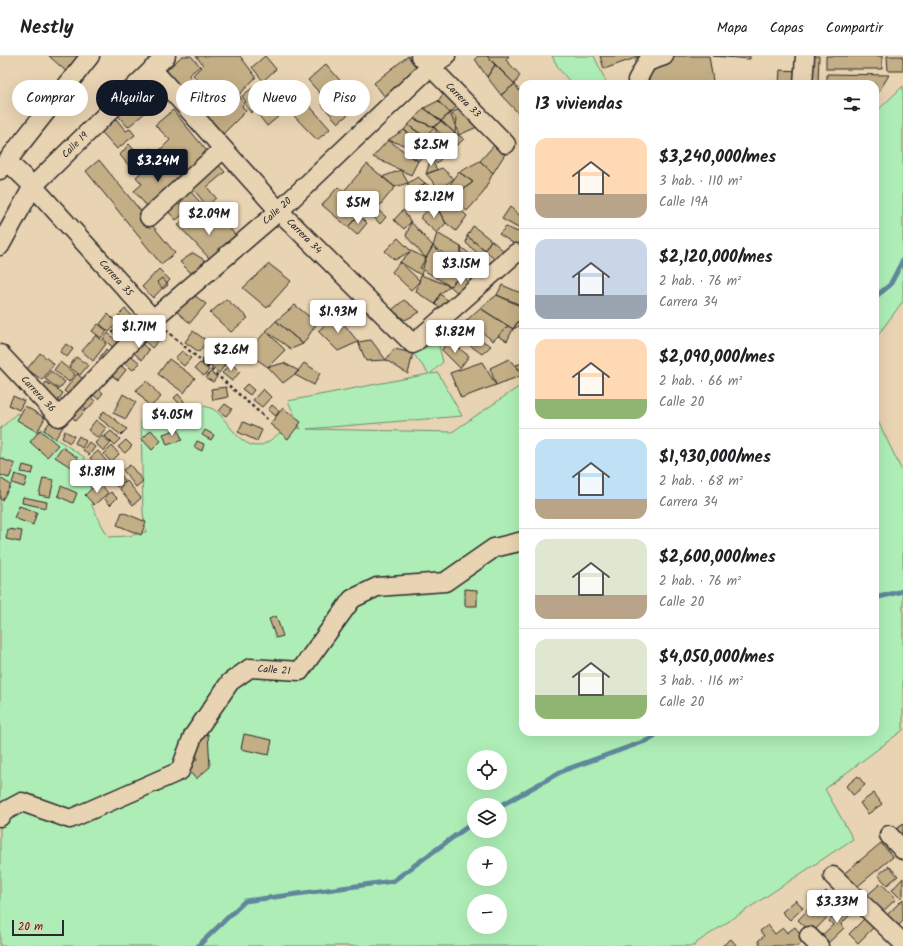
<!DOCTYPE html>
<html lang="es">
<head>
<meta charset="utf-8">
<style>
	body { margin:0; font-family:Kalam,sans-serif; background:#f6f6f6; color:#202124; height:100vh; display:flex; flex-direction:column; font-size:15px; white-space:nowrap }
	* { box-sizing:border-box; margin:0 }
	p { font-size:13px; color:#757577 }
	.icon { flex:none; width:22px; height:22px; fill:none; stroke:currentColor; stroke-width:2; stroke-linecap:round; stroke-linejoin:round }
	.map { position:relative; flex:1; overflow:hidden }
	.panel { position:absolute; left:519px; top:24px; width:360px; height:656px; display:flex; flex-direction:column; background:#fff; border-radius:12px; box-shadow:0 4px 16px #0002 }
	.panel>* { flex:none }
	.top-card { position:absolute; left:12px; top:24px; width:380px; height:36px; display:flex; gap:8px }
	.controls { position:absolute; left:467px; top:694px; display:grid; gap:8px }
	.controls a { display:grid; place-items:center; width:40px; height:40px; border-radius:50%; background:#fff; box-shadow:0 4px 16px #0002; font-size:20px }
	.scale { position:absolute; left:12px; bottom:10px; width:52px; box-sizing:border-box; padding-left:4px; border:2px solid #2b2b2b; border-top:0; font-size:11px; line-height:14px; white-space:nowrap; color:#2b2b2b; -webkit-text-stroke:3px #e8d3b2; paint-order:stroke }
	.price { position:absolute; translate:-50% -34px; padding:0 9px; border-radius:4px; background:#fff; color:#222; font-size:13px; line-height:26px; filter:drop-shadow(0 1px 2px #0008) }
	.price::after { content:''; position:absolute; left:50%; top:24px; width:12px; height:9px; margin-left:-6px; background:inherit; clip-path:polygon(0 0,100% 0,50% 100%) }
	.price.active { background:#111827; color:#fff }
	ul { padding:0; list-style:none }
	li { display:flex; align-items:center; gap:12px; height:100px; padding:0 16px }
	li+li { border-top:1px solid #e0e0e0 }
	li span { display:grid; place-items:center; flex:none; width:112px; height:80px; border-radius:12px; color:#555 }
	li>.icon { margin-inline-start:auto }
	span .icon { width:48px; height:48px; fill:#fffc; stroke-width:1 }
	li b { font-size:17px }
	h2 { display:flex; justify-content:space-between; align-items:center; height:48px; padding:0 16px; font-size:17px }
	.tag { padding:0 14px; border-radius:18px; background:#fff; box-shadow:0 4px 16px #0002; font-size:14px; line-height:36px }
	.tag.active { background:#111827; color:#fff }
	header { display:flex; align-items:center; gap:24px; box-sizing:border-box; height:56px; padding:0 20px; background:#fff; border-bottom:1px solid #e0e0e0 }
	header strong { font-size:19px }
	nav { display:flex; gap:22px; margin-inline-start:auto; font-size:14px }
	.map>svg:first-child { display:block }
</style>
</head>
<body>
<header>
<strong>Nestly</strong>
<nav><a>Mapa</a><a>Capas</a><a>Compartir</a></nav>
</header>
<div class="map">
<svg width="903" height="890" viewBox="0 0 903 890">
	<rect width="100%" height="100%" fill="#e8d3b2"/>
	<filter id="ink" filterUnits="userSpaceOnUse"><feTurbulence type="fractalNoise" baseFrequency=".025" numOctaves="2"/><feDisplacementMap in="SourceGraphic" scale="8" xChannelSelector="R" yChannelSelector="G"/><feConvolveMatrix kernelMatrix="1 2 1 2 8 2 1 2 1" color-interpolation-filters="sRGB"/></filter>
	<g filter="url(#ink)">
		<path fill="#aeeeb6" stroke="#6c8c70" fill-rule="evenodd" d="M552,0H594L607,28H572L559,13Z
			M903,30V245L875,283V57Z
			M438,286L443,306L430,318L438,317L462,360L307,373L452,376L523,328V676H875V359L903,417V674L825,733L853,783L696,887L694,890H0V373L17,357L84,401L89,419L92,450L108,481L129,480L146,476L143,456L141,364C145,361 149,356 153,354C165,348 206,346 216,355C228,365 235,383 251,389C266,394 276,376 289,372C292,371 298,372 301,373L288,345L429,318L413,297ZM474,701H500V727H474ZM474,749H500V775H474ZM474,797H500V823H474ZM474,845H500V871H474Z"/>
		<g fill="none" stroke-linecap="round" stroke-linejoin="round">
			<path stroke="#61879b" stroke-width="5" d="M875,241L890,229L903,204
				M875,542L903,535
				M500,750L562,715L651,683L658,676
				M198,890L245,845L393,825L474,766"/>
		</g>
		<path fill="#c3ae85" stroke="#2b2b2b" d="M49,0H78L82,4L69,18Z
			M182,0H191L200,10L189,19L193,26L182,35L165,16Z
			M196,0H240L256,21L239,39L244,47L242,50L246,55L220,81L184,37L197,24L193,19L203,9Z
			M265,0L276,13L263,25L252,11Z
			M408,0L419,15L385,41L374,27Z
			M478,0H487L495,9L487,21L475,3Z
			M487,0H509L506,4L520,19L515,28Z
			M600,0H641L604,13Z
			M671,0H709L713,25L712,28H649L648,8Z
			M712,0H750V3Z
			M800,0H819L818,28H779L780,14L800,15Z
			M826,0H882V13H826Z
			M887,0H903V15H888Z
			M326,8L343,28L325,43L308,24Z
			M495,9L515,28L501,39L487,21Z
			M827,18L889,19L875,42V28H827Z
			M515,28L523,41V56L520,59L501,39Z
			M256,29L261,36L258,40L260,47L251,57L245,49L246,46L242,40Z
			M337,36L352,55L338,67L322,49Z
			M131,38L146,56L128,71L113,54Z
			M443,38L458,50L450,57L438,45Z
			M438,45L450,57L441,65L424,52Z
			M306,46L330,73L317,84L293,59Z
			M268,49L278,61L267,70L257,57Z
			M466,51L477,71L459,79L450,57Z
			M424,52L441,65L434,71L414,63Z
			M173,54L211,100L184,120L160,94L170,84L155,69Z
			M450,57L457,62L455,77L441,65Z
			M112,58L126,75L130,73L135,79L117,93L98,72Z
			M414,63L434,71L425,81L408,69Z
			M441,65L455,77L449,86L434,71Z
			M408,69L425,81L418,85L404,74Z
			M434,71L442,86L434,92L425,81Z
			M404,74L411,79L404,89L388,84Z
			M455,77L464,83L457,89L449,86Z
			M411,79L418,85L424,88L417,96L410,89Z
			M388,84L418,105L411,119L373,101Z
			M442,86H449L445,97L434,92Z
			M496,87L505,98L493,117L480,105Z
			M129,88L141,102L130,111L120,99Z
			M424,88L433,96L424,100L417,96Z
			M410,89L424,100L418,105L407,98Z
			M150,92L157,100L149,106L143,98Z
			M434,92L445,97L437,108L431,102Z
			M161,99L185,126L151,155L134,135L142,128L136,121Z
			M431,102L437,114L426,118Z
			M99,104L175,197L161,208L86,115Z
			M215,105L225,116L207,131L216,142L207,150L189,128Z
			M480,105L493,117L483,137L467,155L453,141L473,126L459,116Z
			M367,108L395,131L372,159L344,135Z
			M442,112L454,123L439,133L426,118Z
			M401,114L408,127L395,131L382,121Z
			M459,116L473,126L453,141L444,137Z
			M418,121L425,127L408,142V127Z
			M425,127L433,133L415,148L408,142Z
			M338,131L364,153L348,171L322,149Z
			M190,135L207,154L196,164L178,145Z
			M444,137L467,160L456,175L446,167L434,147Z
			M174,143L186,156L176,164L165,152Z
			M434,147L446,167L437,177L420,162Z
			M510,151L523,162V167L520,173L502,163Z
			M377,153L386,161L380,168L372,159Z
			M403,154L411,166L404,173L394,164Z
			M359,159L367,167L357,179L348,171Z
			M187,161L197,171L202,166L208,172L221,162L236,180L210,203L178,169Z
			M411,166L433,190L426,202L406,180Z
			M473,170L491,184L485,194L467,180Z
			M506,171L523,178V185L516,189L499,178Z
			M437,177L461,191L462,211L433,190Z
			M467,180L485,194L484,203L466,187Z
			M398,182L411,195L395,204L385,195Z
			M491,184L504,195L496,205L485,194Z
			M433,190L462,219L450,230L420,212Z
			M461,191L477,204L461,199Z
			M411,195L426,202L421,219L400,206Z
			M193,197L206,205L194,220L180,206Z
			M461,199L477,204L486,209L474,224L462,219Z
			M400,206L420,225L411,234L392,216Z
			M269,208L291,225L267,252L243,232Z
			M159,213L170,224L153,242L142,231Z
			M421,219L450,230L440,238L435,248L416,236Z
			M462,219L472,230L461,240L450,230Z
			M162,222L168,229L163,233L157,226Z
			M502,229L523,238L520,250L497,239Z
			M190,236L206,248L190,267L171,251Z
			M440,238L451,247L443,255L435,248Z
			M497,239L523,250V258L513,273L480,252Z
			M226,243L248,262L231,276L210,257Z
			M404,244L420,256L405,264L392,254Z
			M295,249L317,267L303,288L276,265Z
			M480,252L508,270L493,285L467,264Z
			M125,253L136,263L129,271L117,261Z
			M108,258L117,267L109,276L100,268Z
			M523,258V268L513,273Z
			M337,259L358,286L338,295L318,275Z
			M467,264L478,273L468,288L461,277Z
			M276,265L303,288L291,293L266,275Z
			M98,268L107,275L101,282L92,275Z
			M119,268L128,275L121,284L112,276Z
			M508,270L513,273L507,285L498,280Z
			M148,272L160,283L152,292L140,281Z
			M193,275L207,285L199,296L185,286Z
			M266,275L285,294L268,311L247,297Z
			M108,277L119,287L114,292L103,283Z
			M96,279L106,288L93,305L82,295Z
			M474,280L491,290L482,298L468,288Z
			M136,283L149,294L142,304L128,292Z
			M371,284L386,304L366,305L358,286Z
			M448,284L469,300L460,312L442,294Z
			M66,288L73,293L67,301L60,296Z
			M106,293L113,298L105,308L99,303Z
			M394,293L413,297L408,318L386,304Z
			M124,294L140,307L133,314L118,302Z
			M210,294L227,306L219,317L202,304Z
			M182,295L191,302L184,310L175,302Z
			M40,297L54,308L42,324L27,313Z
			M76,301L88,309L80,319L69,311Z
			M169,303L195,322L184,337L158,318Z
			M509,303L523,319L496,329L490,312Z
			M116,305L126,314L118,324L107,316Z
			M60,306L75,318L69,326L54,314Z
			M482,306L496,329L461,342L450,317Z
			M200,307L209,314L204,320L195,312Z
			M231,307L240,316L232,325L222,317Z
			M284,307L299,315L283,327L268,311Z
			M304,307L320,317L314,329L295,319Z
			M523,307V319L516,309Z
			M51,315L65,326L59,333L45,323Z
			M210,316L217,321L213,326L206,322Z
			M77,318L83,323L71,340L64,335Z
			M147,325L161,341L150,351L136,334Z
			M46,326L63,337L55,349L38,337Z
			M93,328L103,337L98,343L88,334Z
			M247,328L254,334L250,339L242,333Z
			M226,331L228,341L213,344L211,333Z
			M263,333L271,341L262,351L253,344Z
			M85,336L95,345L87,354L78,345Z
			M123,338L136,346L126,363L113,357Z
			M178,338L184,345L181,349L174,342Z
			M13,340L24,345L19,354L9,349Z
			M75,347L85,355L76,365L67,356Z
			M225,348L232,353L226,360L219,355Z
			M272,349L279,355L276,360L268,354Z
			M25,350L45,362L37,376L17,364Z
			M283,352L301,366L288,383L270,368Z
			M104,355L127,373L121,379L99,362Z
			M52,363L63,371L55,383L44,374Z
			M96,364L106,372L98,382L88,374Z
			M243,366L262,374L257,385L238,376Z
			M178,373L182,384L167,389L163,378Z
			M40,374L58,389L47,401L30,386Z
			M151,374L161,385L152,394L142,383Z
			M205,374L214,379L211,384L202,379Z
			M65,375L74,380L70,387L62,382Z
			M111,375L120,383L114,389L105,380Z
			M79,380L86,385L82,392L75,387Z
			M102,380L111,387L104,395L95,387Z
			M126,384L132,390L125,397L118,391Z
			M197,385L204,388L202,395L194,391Z
			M89,386L95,391L89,399L83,394Z
			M112,390L119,398L111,406L104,398Z
			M62,391L78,402L72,412L55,401Z
			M98,395L108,407L100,413L90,402Z
			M0,402L15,408L9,422L0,419Z
			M23,409L34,412L32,418L21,416Z
			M130,409L143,425L136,431L123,414Z
			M15,418L27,422L24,431L12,427Z
			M121,419L125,425L117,431L113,425Z
			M0,422L11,429L2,444L0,443Z
			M43,422L54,424L50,441L39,439Z
			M127,425L141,442L133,449L119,432Z
			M99,426L108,437L94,449L85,439Z
			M61,430L77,437L73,447L58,440Z
			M111,436L117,442L110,449L104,442Z
			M23,441L47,446L46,452L22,447Z
			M19,450L37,456L33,469L14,462Z
			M122,456L146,466L141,479L117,469Z
			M8,473L22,475L20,486L6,483Z
			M465,533L477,534V550H465Z
			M276,560L283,580L276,582L269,563Z
			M208,678L210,711L196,723L186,712L197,703L195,679Z
			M244,678L272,684L269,699L241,693Z
			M858,720L865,729L853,739L846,730Z
			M874,737L882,748L868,758L860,747Z
			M903,768V784L895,774Z
			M881,787L893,801L853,834L841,820Z
			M889,810L898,820L887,829L878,819Z
			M903,822V839L900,842L892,834Z
			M881,827L896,843L878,860L863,843Z
			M826,835L840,848L812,877L798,864Z
			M903,843V865L894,874L883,863Z
			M796,844L803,852L790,864L782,856Z
			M848,846L856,853L841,868L844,872L825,890L818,883L833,869L829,865Z
			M865,862L874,871L858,887L849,878Z
			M768,869L775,878L783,872L787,877L795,871L805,884L798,890H760L761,889L758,885L764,880L760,875Z
			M731,883L737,890H722Z"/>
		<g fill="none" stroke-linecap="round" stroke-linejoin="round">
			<defs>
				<path id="street" d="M420,0L506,88
					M152,13L279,155L413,288L516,197
					M638,28L637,24L647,6L664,0
					M803,28L805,0
					M7,105L33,130L153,263
					M0,114L90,0
					M149,161L223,93
					M0,190L33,130L166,0
					M0,298L59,361L153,263L279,155L430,11L446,0
					M0,761L5,755L22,746L70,763L180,715L193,680L230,626L250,612L300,615L352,543L377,531L445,526L494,492L523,485
					M889,779L903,794
					M833,820L903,887
					M809,880L819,890"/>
			</defs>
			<use href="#street" stroke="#2b2b2b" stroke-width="21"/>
			<path stroke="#2b2b2b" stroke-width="2.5" stroke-dasharray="3 3" stroke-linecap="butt" d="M166,274L268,364"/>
			<use href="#street" stroke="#e8d3b2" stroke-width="18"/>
		</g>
	</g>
	<g text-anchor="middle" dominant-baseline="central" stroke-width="4" stroke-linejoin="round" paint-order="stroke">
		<g font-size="10" fill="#2b2b2b" stroke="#e8d3b2">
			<text transform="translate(463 44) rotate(45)">Carrera 33</text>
			<text transform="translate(75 89) rotate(-45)">Calle 19</text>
			<text transform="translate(277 155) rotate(-42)">Calle 20</text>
			<text transform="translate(304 180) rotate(45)">Carrera 34</text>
			<text transform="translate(116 222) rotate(48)">Carrera 35</text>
			<text transform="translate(38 338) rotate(47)">Carrera 36</text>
			<text transform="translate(274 614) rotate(4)">Calle 21</text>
		</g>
	</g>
</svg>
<div class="controls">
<a><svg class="icon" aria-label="locate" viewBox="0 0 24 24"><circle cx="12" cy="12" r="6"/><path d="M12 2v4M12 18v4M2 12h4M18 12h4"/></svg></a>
<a><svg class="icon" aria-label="layers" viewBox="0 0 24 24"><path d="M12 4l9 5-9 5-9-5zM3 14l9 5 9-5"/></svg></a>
<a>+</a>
<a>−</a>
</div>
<div class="scale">20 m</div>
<b class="price" style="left:431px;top:111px">$2.5M</b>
<b class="price active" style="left:158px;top:127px">$3.24M</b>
<b class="price" style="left:434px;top:163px">$2.12M</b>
<b class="price" style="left:358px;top:169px">$5M</b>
<b class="price" style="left:209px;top:180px">$2.09M</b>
<b class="price" style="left:461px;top:230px">$3.15M</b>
<b class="price" style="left:338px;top:278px">$1.93M</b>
<b class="price" style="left:139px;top:293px">$1.71M</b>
<b class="price" style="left:455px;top:298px">$1.82M</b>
<b class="price" style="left:231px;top:316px">$2.6M</b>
<b class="price" style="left:172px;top:381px">$4.05M</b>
<b class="price" style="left:97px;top:438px">$1.81M</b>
<b class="price" style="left:837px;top:868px">$3.33M</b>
<div class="top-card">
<a class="tag">Comprar</a>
<a class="tag active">Alquilar</a>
<a class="tag">Filtros</a>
<a class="tag">Nuevo</a>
<a class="tag">Piso</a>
</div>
<section class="panel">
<h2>13 viviendas<svg class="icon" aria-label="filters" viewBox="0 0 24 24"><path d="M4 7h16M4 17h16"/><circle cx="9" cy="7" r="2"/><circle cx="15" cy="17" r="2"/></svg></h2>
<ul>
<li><span style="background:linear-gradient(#ffd9b3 70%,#b9a48a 0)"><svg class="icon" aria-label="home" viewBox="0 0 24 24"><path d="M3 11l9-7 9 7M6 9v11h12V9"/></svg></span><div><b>$3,240,000/mes</b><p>3 hab. · 110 m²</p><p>Calle 19A</p></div></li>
<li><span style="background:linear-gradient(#c9d6e8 70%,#9aa5b1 0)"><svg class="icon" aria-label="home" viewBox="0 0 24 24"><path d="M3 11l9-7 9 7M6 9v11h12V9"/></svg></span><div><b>$2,120,000/mes</b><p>2 hab. · 76 m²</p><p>Carrera 34</p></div></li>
<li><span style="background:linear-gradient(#ffd9b3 75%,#8fb573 0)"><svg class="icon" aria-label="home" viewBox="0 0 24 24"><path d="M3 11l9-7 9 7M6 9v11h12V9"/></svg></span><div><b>$2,090,000/mes</b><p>2 hab. · 66 m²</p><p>Calle 20</p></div></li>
<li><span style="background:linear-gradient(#bfe0f5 75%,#b9a48a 0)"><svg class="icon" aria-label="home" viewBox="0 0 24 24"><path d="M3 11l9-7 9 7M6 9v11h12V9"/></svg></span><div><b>$1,930,000/mes</b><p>2 hab. · 68 m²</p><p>Carrera 34</p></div></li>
<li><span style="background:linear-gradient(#dfe7d0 70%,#b9a48a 0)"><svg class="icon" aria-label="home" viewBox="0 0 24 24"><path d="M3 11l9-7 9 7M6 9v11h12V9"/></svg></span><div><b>$2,600,000/mes</b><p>2 hab. · 76 m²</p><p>Calle 20</p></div></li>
<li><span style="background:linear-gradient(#dfe7d0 70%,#8fb573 0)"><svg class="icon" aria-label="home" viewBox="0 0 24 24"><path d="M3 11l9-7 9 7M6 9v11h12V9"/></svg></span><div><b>$4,050,000/mes</b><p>3 hab. · 116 m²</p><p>Calle 20</p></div></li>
</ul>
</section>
</div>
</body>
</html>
